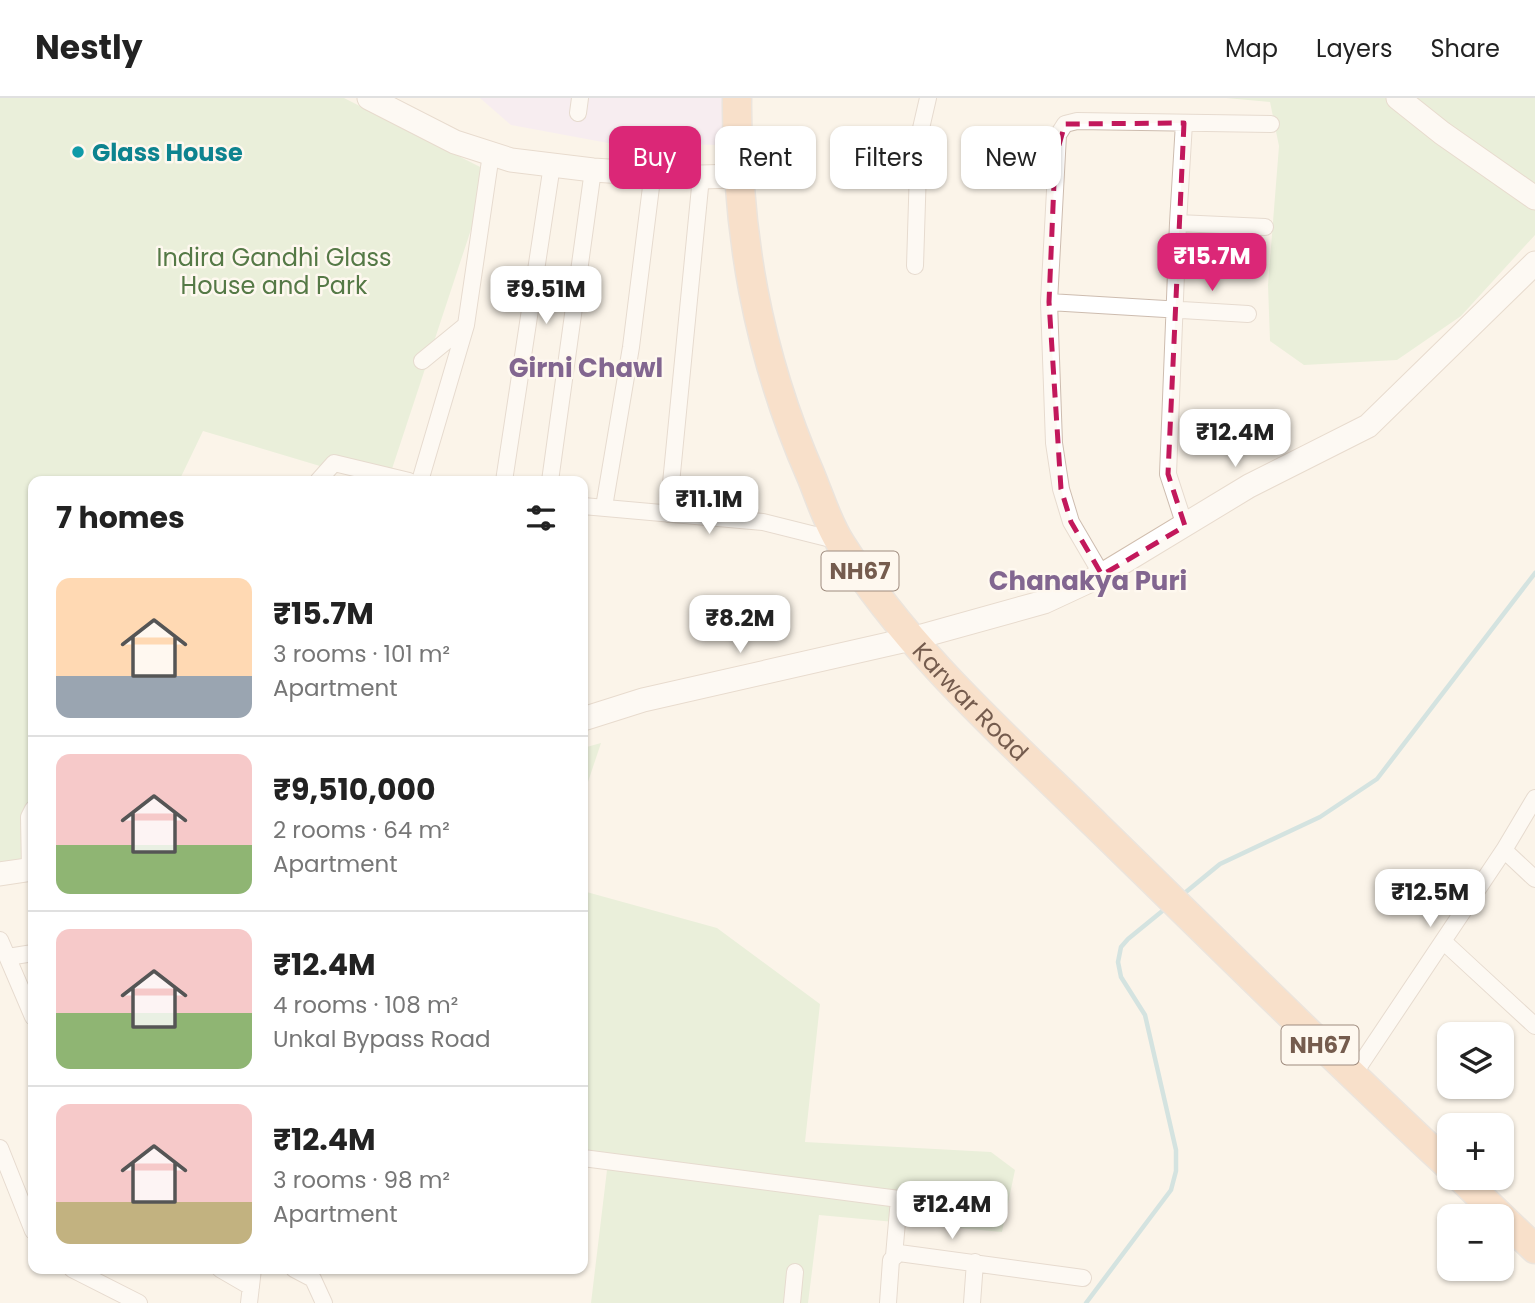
<!DOCTYPE html>
<html lang="en">
<head>
<meta charset="utf-8">
<style>
	body { margin:0; font-family:Poppins,sans-serif; background:#f6f6f6; color:#222; height:100vh; display:flex; flex-direction:column; font-size:26px; white-space:nowrap }
	* { box-sizing:border-box; margin:0 }
	p { font-size:23px; color:#767676 }
	.icon { flex:none; width:38px; height:38px; fill:none; stroke:currentColor; stroke-width:2; stroke-linecap:round; stroke-linejoin:round }
	.map { position:relative; flex:1; overflow:hidden }
	.side { position:absolute; left:28px; top:378px; width:560px; height:798px; display:flex; flex-direction:column; background:#fff; border-radius:14px; box-shadow:0 2px 5px #0004 }
	.side>* { flex:none }
	.banner { position:absolute; left:609px; top:28px; width:665px; height:63px; display:flex; gap:14px }
	.controls { position:absolute; left:1437px; top:924px; display:grid; gap:14px }
	.controls a { display:grid; place-items:center; width:77px; height:77px; border-radius:14px; background:#fff; box-shadow:0 2px 5px #0004; font-size:35px }
	.price { position:absolute; translate:-50% -60px; padding:0 16px; border-radius:14px; background:#fff; color:#222; font-size:23px; line-height:46px; filter:drop-shadow(0 2px 4px #0008) }
	.price::after { content:''; position:absolute; left:50%; top:42px; width:21px; height:16px; margin-left:-10px; background:inherit; clip-path:polygon(0 0,100% 0,50% 100%) }
	.price.active { background:#db2777; color:#fff }
	ul { padding:0; list-style:none }
	li { display:flex; align-items:center; gap:21px; height:175px; padding:0 28px }
	li+li { border-top:2px solid #e0e0e0 }
	li span { display:grid; place-items:center; flex:none; width:196px; height:140px; border-radius:14px; color:#555 }
	li>.icon { margin-inline-start:auto }
	span .icon { width:84px; height:84px; fill:#fffc; stroke-width:1 }
	li b { font-size:30px }
	h2 { display:flex; justify-content:space-between; align-items:center; height:84px; padding:0 28px; font-size:30px }
	.chip { padding:0 24px; border-radius:14px; background:#fff; box-shadow:0 2px 5px #0004; font-size:24px; line-height:63px }
	.chip.active { background:#db2777; color:#fff }
	header { display:flex; align-items:center; gap:42px; box-sizing:border-box; height:98px; padding:0 35px; background:#fff; border-bottom:2px solid #e0e0e0 }
	header strong { font-size:33px }
	nav { display:flex; gap:38px; margin-inline-start:auto; font-size:24px }
	.map>svg:first-child { display:block }
</style>
</head>
<body>
<header>
<strong>Nestly</strong>
<nav><a>Map</a><a>Layers</a><a>Share</a></nav>
</header>
<div class="map">
<svg width="1535" height="1205" viewBox="0 0 1535 1205">
	<rect width="100%" height="100%" fill="#fbf4e9"/>
	<path fill="#f1e5f8" d="M480,0H723V47L608,45L511,27Z"/>
	<path fill="#d5e9c8" d="M0,0H344L490,74L388,383H370L203,333L179,383H33V699L22,723L26,764L0,770Z
		M1226,0H1535V137L1461,218L1397,262L1304,267L1270,243L1268,187L1279,48L1270,4Z
		M601,645L583,699V650Z
		M583,793L717,830L820,906L805,1044L991,1054L1015,1072L1002,1134L819,1117L808,1205H591L607,1072L583,1065Z"/>
	<g fill="none" stroke-linecap="round" stroke-linejoin="round">
		<path stroke="#a5ced6" stroke-width="4.5" d="M1181,798L1220,766L1320,719L1377,681L1535,475
			M1086,1205L1171,1092L1176,1073V1052L1145,917L1121,879L1118,864L1121,849L1128,841L1166,810"/>
		<defs>
			<path id="minor" d="M578,15L580,0
				M1178,125L1184,25
				M915,168L919,39L928,0
				M1049,204L1248,216
				M422,263L466,227
				M318,383L334,365L409,383
				M420,383L466,227L491,56
				M504,383L552,67
				M550,383L593,72
				M583,408L763,424L839,443
				M604,409L631,249L653,73
				M668,416L701,79
				M1185,428L1168,376L1178,125L1265,129
				M1102,477L1071,424L1061,391L1054,345L1049,204L1058,37L1065,26L1077,23L1271,26
				M1504,752L1535,781
				M30,772L29,719L33,711
				M0,842L33,919
				M1444,844L1535,928
				M8,859L33,855
				M1352,979L1504,752L1535,700
				M0,1050L33,1133
				M583,1060L899,1101L894,1158
				M72,1171L139,1205
				M220,1171L251,1189
				M294,1171L313,1181L324,1205
				M249,1205L253,1171
				M792,1205L795,1174
				M888,1205L891,1162L899,1155L1083,1180
				M972,1205L975,1164"/>
			<path id="secondary" d="M369,0L455,44L511,62L593,72L701,79L736,78
				M1398,0L1442,35L1535,100
				M583,621L643,602L911,541L1044,504L1102,477L1249,388L1368,328L1535,165
				M0,776L33,771"/>
			<g id="trunk">
				<path id="s1" d="M737,0C736,133 757,255 811,378C820,400 828,426 841,446C909,554 1007,640 1097,728C1214,842 1329,957 1449,1068"/>
				<path d="M1461,1080L1535,1151"/>
			</g>
		</defs>
		<use href="#minor" stroke="#cdbcaf" stroke-width="18"/>
		<use href="#secondary" stroke="#d0bdad" stroke-width="25"/>
		<use href="#trunk" stroke="#d8d1cd" stroke-width="31"/>
		<use href="#minor" stroke="#fff" stroke-width="16"/>
		<use href="#secondary" stroke="#fff" stroke-width="23"/>
		<use href="#trunk" stroke="#f4c8a5" stroke-width="28"/>
	</g>
	<path d="M0 0H1535V1205H0ZM1184,25L1168,376L1185,428L1102,477L1071,424L1061,391L1049,204L1055,61L1065,26Z" fill="#fbf4e9" fill-opacity=".55" fill-rule="evenodd"/>
	<path fill="none" stroke="#c2185b" stroke-width="5" stroke-dasharray="14 9" stroke-linejoin="round" d="M1184,25L1168,376L1185,428L1102,477L1071,424L1061,391L1049,204L1055,61L1065,26Z"/>
	<circle fill="#0f9aa8" stroke="#fef8ef" stroke-width="2.5" cx="78" cy="54" r="7"/>
	<g text-anchor="middle" dominant-baseline="central" stroke-width="5" stroke-linejoin="round" paint-order="stroke">
		<g fill="#fef8ef" stroke="#9e8b7e" stroke-width="2">
			<rect x="821.5" y="453.5" width="77" height="39" rx="5"/>
			<rect x="1281.5" y="927.5" width="77" height="39" rx="5"/>
		</g>
		<g font-size="23" font-weight="bold" fill="#755c4e">
			<text x="860" y="473">NH67</text>
			<text x="1320" y="947">NH67</text>
		</g>
		<g font-size="24" font-weight="bold" fill="#0d838f" stroke="#fef8ef" text-anchor="start">
			<text x="92" y="54">Glass House</text>
		</g>
		<g font-size="24" fill="#557946" stroke="#fef8ef">
			<text x="274" y="159">Indira Gandhi Glass<tspan x="274" dy="28">House and Park</tspan></text>
		</g>
		<g font-size="24" fill="#755c4e" stroke="#fef8ef">
			<text stroke="none"><textPath href="#s1" startOffset="667">Karwar Road</textPath></text>
		</g>
		<g font-size="26" font-weight="bold" fill="#826690" stroke="#fef8ef">
			<text x="586" y="270">Girni Chawl</text>
			<text x="1088" y="483">Chanakya Puri</text>
		</g>
	</g>
</svg>
<div class="controls">
<a><svg class="icon" aria-label="layers" viewBox="0 0 24 24"><path d="M12 4l9 5-9 5-9-5zM3 14l9 5 9-5"/></svg></a>
<a>+</a>
<a>−</a>
</div>
<b class="price active" style="left:1212px;top:195px">₹15.7M</b>
<b class="price" style="left:546px;top:228px">₹9.51M</b>
<b class="price" style="left:1235px;top:371px">₹12.4M</b>
<b class="price" style="left:709px;top:438px">₹11.1M</b>
<b class="price" style="left:740px;top:557px">₹8.2M</b>
<b class="price" style="left:1430px;top:831px">₹12.5M</b>
<b class="price" style="left:952px;top:1143px">₹12.4M</b>
<div class="banner">
<a class="chip active">Buy</a>
<a class="chip">Rent</a>
<a class="chip">Filters</a>
<a class="chip">New</a>
</div>
<section class="side">
<h2>7 homes<svg class="icon" aria-label="filters" viewBox="0 0 24 24"><path d="M4 7h16M4 17h16"/><circle cx="9" cy="7" r="2"/><circle cx="15" cy="17" r="2"/></svg></h2>
<ul>
<li><span style="background:linear-gradient(#ffd9b3 70%,#9aa5b1 0)"><svg class="icon" aria-label="home" viewBox="0 0 24 24"><path d="M3 11l9-7 9 7M6 9v11h12V9"/></svg></span><div><b>₹15.7M</b><p>3 rooms · 101 m²</p><p>Apartment</p></div></li>
<li><span style="background:linear-gradient(#f6c9c9 65%,#8fb573 0)"><svg class="icon" aria-label="home" viewBox="0 0 24 24"><path d="M3 11l9-7 9 7M6 9v11h12V9"/></svg></span><div><b>₹9,510,000</b><p>2 rooms · 64 m²</p><p>Apartment</p></div></li>
<li><span style="background:linear-gradient(#f6c9c9 60%,#8fb573 0)"><svg class="icon" aria-label="home" viewBox="0 0 24 24"><path d="M3 11l9-7 9 7M6 9v11h12V9"/></svg></span><div><b>₹12.4M</b><p>4 rooms · 108 m²</p><p>Unkal Bypass Road</p></div></li>
<li><span style="background:linear-gradient(#f6c9c9 70%,#c2b280 0)"><svg class="icon" aria-label="home" viewBox="0 0 24 24"><path d="M3 11l9-7 9 7M6 9v11h12V9"/></svg></span><div><b>₹12.4M</b><p>3 rooms · 98 m²</p><p>Apartment</p></div></li>
</ul>
</section>
</div>
</body>
</html>
